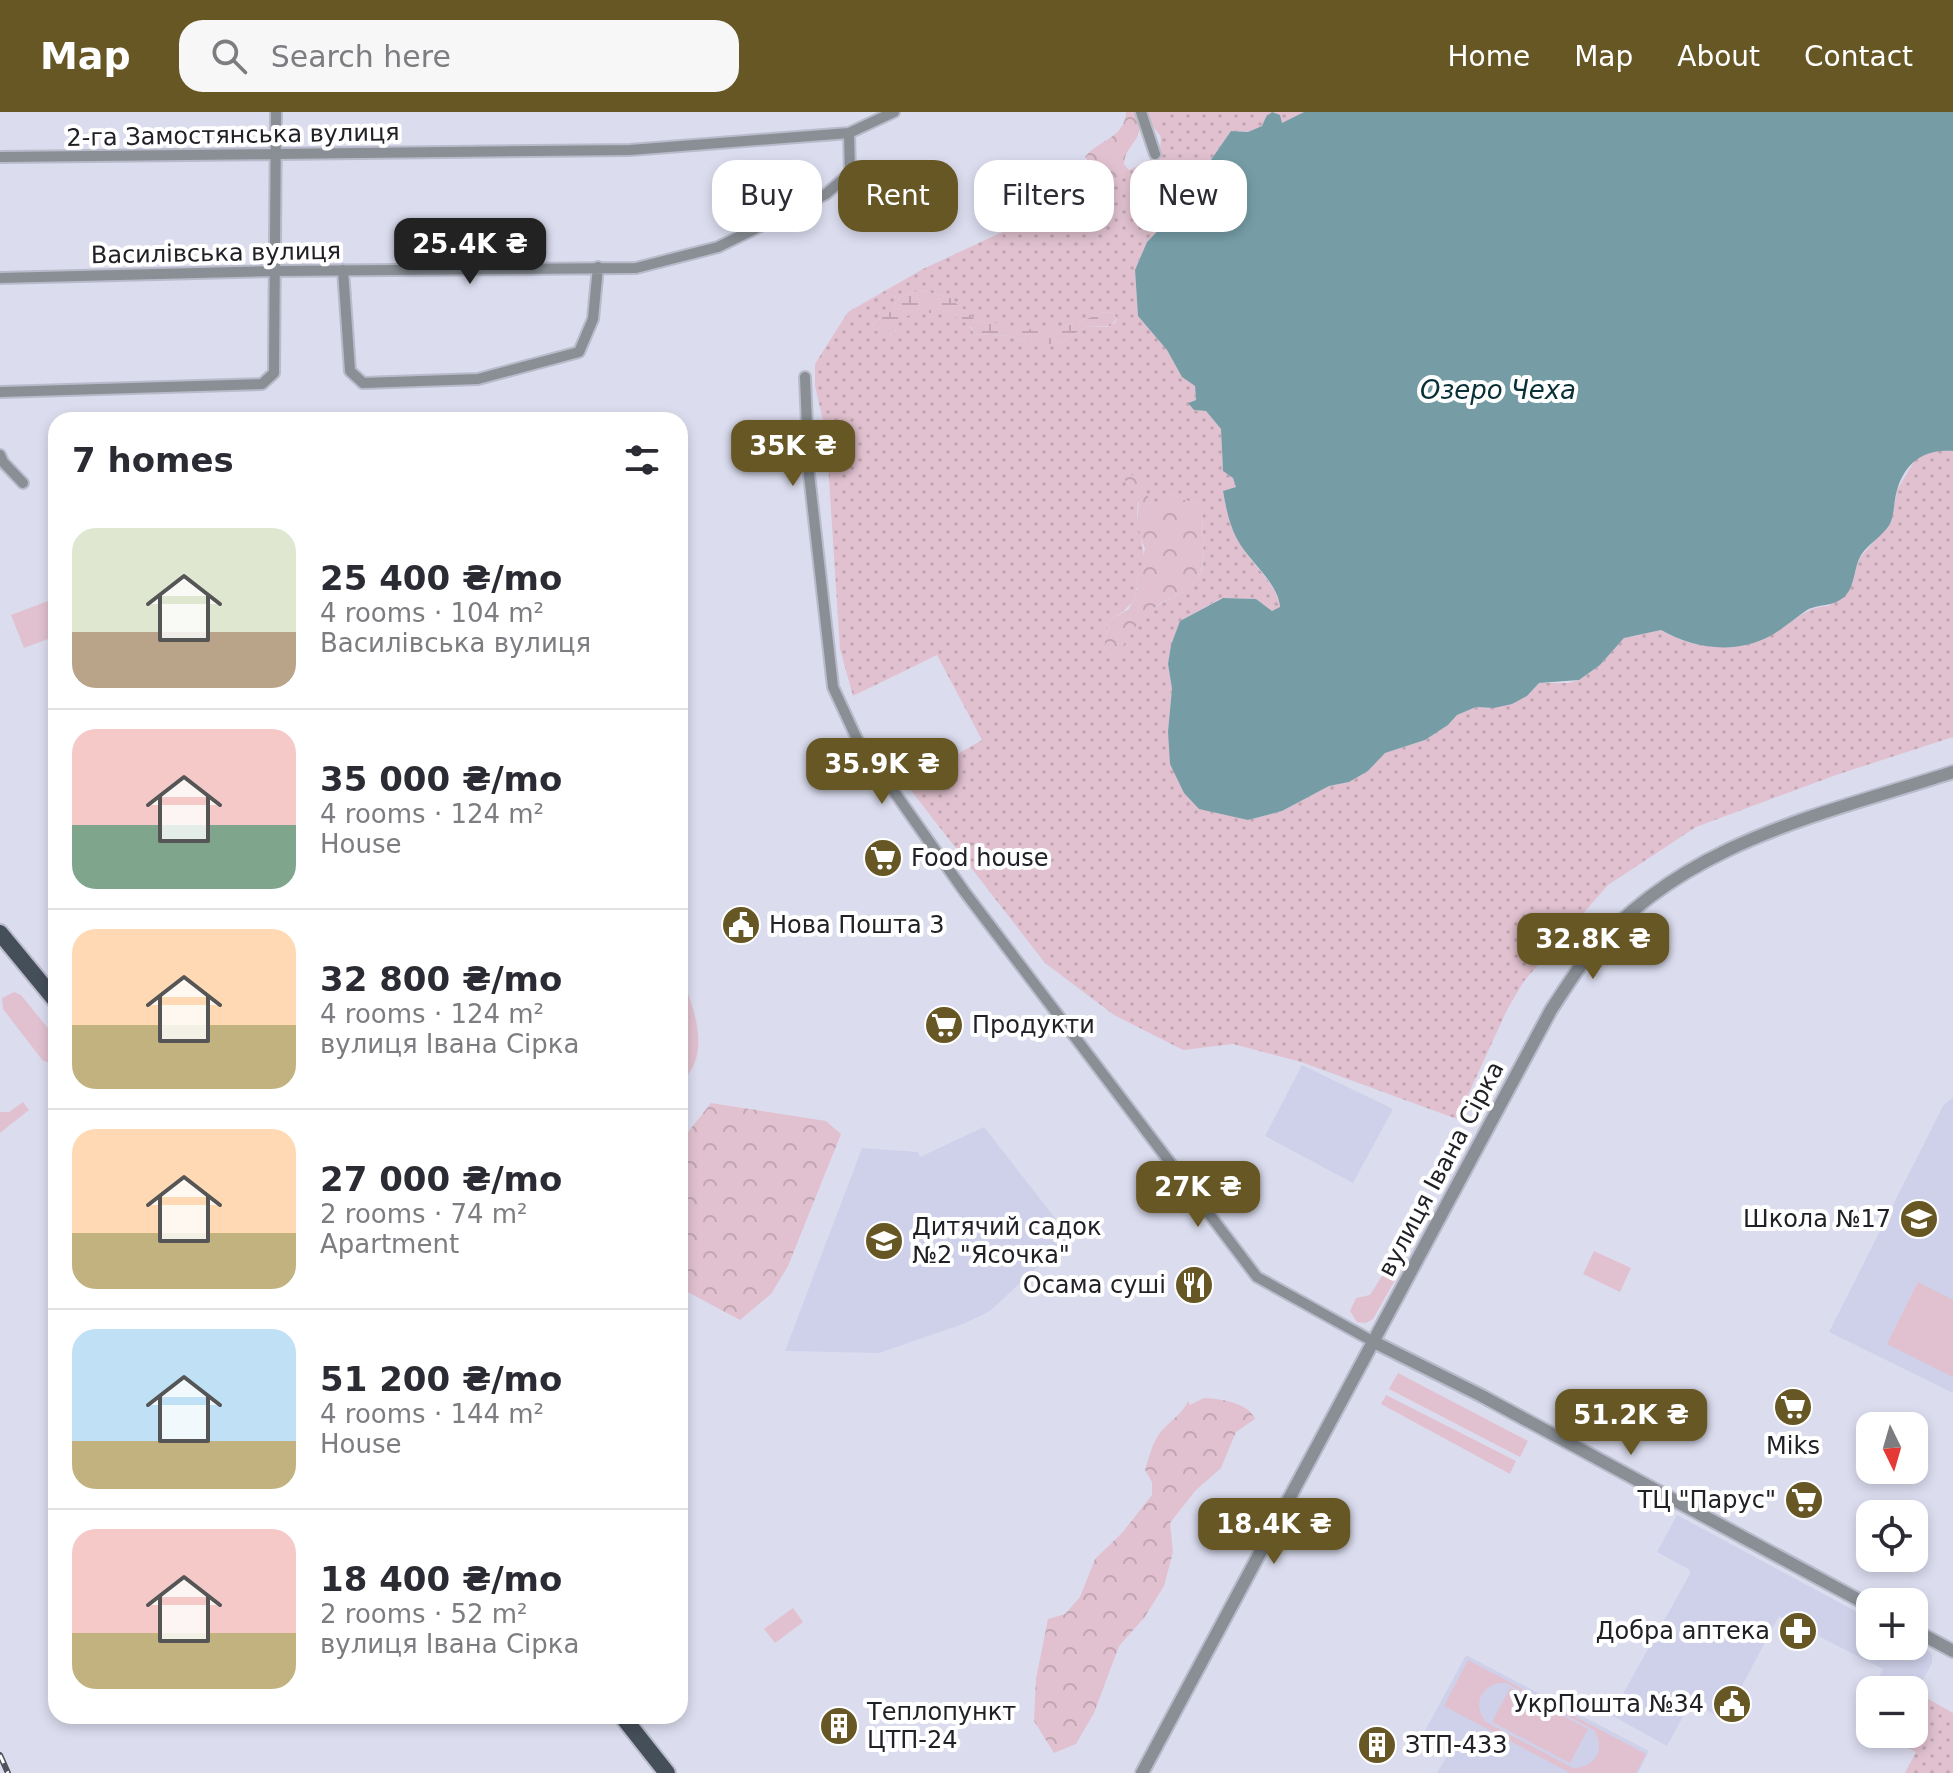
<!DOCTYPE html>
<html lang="en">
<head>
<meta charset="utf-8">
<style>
	body { margin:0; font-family:"DejaVu Sans",sans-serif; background:#f7f7f7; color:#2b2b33; height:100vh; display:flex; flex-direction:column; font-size:30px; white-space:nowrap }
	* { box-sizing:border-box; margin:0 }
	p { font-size:26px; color:#7c7c81 }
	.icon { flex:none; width:44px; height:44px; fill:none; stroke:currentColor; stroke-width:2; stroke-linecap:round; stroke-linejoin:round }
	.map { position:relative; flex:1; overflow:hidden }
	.panel { position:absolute; left:48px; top:300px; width:640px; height:1312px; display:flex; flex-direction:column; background:#fff; border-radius:24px; box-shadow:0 4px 12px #0003 }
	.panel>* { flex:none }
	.hud { position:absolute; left:712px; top:48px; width:760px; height:72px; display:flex; gap:16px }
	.needle { width:52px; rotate:175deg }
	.controls { position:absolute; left:1856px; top:1300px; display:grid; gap:16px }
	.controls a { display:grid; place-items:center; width:72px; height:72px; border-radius:16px; background:#fff; box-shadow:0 4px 12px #0003; font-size:40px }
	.price { position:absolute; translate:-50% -68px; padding:0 18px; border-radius:16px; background:#665724; color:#fff; font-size:26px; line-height:52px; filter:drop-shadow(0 2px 4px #0008) }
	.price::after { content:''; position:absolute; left:50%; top:48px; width:24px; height:18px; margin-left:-12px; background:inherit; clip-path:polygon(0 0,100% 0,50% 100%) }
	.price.active { background:#222; color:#fff }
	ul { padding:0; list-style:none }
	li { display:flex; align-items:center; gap:24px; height:200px; padding:0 24px }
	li+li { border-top:2px solid #e1e1e2 }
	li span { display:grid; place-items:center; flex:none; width:224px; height:160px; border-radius:24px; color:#555 }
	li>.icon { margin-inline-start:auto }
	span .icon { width:96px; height:96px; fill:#fffc; stroke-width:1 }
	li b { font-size:34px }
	h2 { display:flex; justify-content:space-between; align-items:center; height:96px; padding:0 24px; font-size:34px }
	.tag { padding:0 28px; border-radius:24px; background:#fff; box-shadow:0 4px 12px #0003; font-size:28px; line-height:72px }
	.tag.active { background:#665724; color:#fff }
	header { display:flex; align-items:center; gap:48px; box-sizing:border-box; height:112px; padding:0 40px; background:#665724; color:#fff }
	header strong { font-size:38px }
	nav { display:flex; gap:44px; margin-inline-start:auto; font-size:28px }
	.search { width:560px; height:72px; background:#f7f7f7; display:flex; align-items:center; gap:20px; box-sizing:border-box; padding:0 28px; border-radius:24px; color:#7c7c81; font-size:30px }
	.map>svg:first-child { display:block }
</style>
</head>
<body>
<header>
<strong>Map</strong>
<div class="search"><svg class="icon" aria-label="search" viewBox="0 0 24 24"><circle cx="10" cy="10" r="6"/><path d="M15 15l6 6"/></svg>Search here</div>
<nav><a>Home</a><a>Map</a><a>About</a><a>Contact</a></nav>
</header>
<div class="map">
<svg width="1953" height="1661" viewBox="0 0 1953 1661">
	<defs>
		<pattern id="forest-crowns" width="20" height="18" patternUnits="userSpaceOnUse" patternTransform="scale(2)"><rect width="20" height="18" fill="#e1c1cf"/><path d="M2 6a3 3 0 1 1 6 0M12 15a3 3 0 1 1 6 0" fill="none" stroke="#c1a6b2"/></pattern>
		<pattern id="wetland-marsh" width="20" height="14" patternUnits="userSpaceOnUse" patternTransform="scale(2)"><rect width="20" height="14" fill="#e1c1cf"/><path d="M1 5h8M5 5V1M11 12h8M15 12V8" fill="none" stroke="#c1a6b2"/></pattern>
		<pattern id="park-dots" width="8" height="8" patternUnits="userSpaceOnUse" patternTransform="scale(2)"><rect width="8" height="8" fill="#e1c1cf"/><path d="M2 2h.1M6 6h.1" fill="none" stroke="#c1a6b2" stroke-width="1.8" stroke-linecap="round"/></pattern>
	</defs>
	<rect width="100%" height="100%" fill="#dbddef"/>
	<path fill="#cfd1ea" d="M1302,953L1393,997L1353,1071L1265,1024Z
		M1953,985V1281L1829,1220L1943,994Z
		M984,1015L1070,1125L990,1199L963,1212L879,1241L785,1239L862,1036L918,1040L920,1045Z
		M1677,1403L1870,1507V1534H1914V1530L1926,1536L1932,1543V1551L1914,1584V1578H1872L1883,1557L1779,1504L1724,1608L1691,1590L1667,1634L1611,1603L1690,1462V1458L1657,1440Z
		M1466,1543L1649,1639L1638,1661H1437L1447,1644L1420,1628Z"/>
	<path fill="#e1c1cf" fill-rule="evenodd" d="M56,486V524L24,536L11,503Z
		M680,862C694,894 713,944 680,971Z
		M14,880L21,883L56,926V952L43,949L3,897L2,886Z
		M23,990L29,998L0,1021V1000H9Z
		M1594,1139L1631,1156L1620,1180L1583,1162Z
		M1400,1140H1405L1408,1145L1373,1207L1366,1211L1357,1210L1350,1199L1356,1186L1370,1183L1395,1143Z
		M1918,1170L1953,1188V1265L1887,1232Z
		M1398,1261L1528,1329L1520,1345L1389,1277Z
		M1386,1283L1516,1349L1510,1362L1381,1292Z
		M793,1496L803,1510L775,1531L764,1517Z
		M1468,1548L1646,1642L1636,1661H1570L1444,1594ZM1499,1571H1506L1594,1618C1606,1636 1596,1656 1573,1656L1486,1610C1473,1594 1479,1576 1499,1571Z
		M1510,1576L1588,1617L1570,1651L1492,1610Z"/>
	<path fill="url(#forest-crowns)" d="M1126,0H1183L1162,26L1150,11L1144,8C1139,14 1140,21 1136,27C1130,36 1125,40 1124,52L1131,61L1102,78L1097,61L1085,45C1098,28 1125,26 1126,0Z
		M1119,361L1140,364L1170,382L1202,394C1202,410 1205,445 1201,458C1195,480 1173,483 1158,493C1141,506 1126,530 1114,548L1104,536L1108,509L1129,497L1137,478L1138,463L1145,437L1137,417L1139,386Z
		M711,991L826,1009L841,1022L788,1154L771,1182L740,1208L680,1176V1030Z
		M1204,1286C1220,1287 1248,1290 1255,1307L1236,1320L1221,1356L1195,1379L1170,1411L1173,1440L1164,1474L1144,1506L1119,1534L1094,1601L1076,1632L1054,1641L1034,1609L1036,1567L1048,1507L1065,1502L1080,1485L1095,1447L1122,1421L1152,1383V1370L1145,1358C1149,1346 1152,1332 1159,1322C1169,1309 1181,1304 1188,1289L1190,1293Z"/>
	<path fill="url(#wetland-marsh)" d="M919,178L949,185L975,207L985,211H1003L1024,218L1034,215L1061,216L1105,200L1113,201L1117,206L1111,214L1085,215L1059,232H1036L1008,224L974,222L971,215L896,218L890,223L874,218L872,212L891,199L899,186Z"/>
	<path fill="url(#park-dots)" fill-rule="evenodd" d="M1162,0H1304L1281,12L1266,5L1263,14L1248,20L1231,19L1172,104L1147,130L1135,158L1138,204L1167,238L1182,265L1195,274L1196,288L1189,290L1194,298L1206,299L1221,317L1223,358L1233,366L1236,375L1223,379C1226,396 1229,412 1237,427C1249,451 1277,470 1280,496L1272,499L1256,487L1222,486L1180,509L1171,533L1168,552L1172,577L1168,619L1225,702L1248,708L1282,699L1329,674L1349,670L1368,659L1385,641L1425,628L1448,613L1457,603L1476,595L1494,596L1527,584L1539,571H1568L1579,568L1600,553L1624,526L1661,518C1694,538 1739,542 1774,521C1793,510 1807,494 1829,494L1855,461L1860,445L1891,411L1897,378L1916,346L1938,338L1953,339V625L1836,663L1696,715L1608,773L1524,869L1507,898L1457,1007L1301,950L1233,932L1183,938L1114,903L1045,851L906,672L982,628L937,543L853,584L840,537L826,321L815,274V252L848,200L923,157L1090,79L1160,42ZM919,178L949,185L975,207L985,211H1003L1025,219L1035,215L1051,218L1061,216L1105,200L1113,201L1117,206L1115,211L1107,215H1085L1059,232H1036L1008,224L974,222C964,197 922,198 901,206L896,218L891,223L874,218L872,212L891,199L899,186ZM1120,362L1140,364L1153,397L1170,382L1202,394C1202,411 1205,442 1202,456C1197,478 1172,484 1156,495C1137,507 1127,529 1114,547L1104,536L1108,509C1130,496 1137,490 1138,463L1144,455C1145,429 1133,413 1139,386Z
		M1925,1585L1953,1601V1661H1905L1916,1640L1908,1636L1903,1627L1905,1622H1914V1603Z"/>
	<path fill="#769da6" d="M1272,0L1280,3L1282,11L1304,0H1953V339C1923,336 1903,352 1896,382C1894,391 1894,404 1890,412C1883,424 1868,432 1861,443C1854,455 1855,473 1846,483C1834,496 1820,491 1807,498C1795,506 1784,516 1772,523C1736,543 1694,537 1661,518L1624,526L1600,553L1579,568L1539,571L1527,584L1512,592L1494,596L1476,595L1457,603L1448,613L1425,628L1385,641L1368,659L1349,670L1329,674L1282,699L1248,708L1199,697L1184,681L1170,652L1168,619L1172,577L1168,552L1171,533L1180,509L1223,486L1256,487L1272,499L1280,495C1278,470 1249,450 1237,427C1229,412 1226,396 1223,379L1236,375L1233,366L1223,359L1221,317L1206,299L1194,298L1188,291L1196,288L1195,274L1182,265L1167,238L1138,204L1135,158L1147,130L1172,104L1231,19L1248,20L1262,14L1266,5Z"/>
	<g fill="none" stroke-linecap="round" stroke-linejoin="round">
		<defs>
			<path id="minor" d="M1141,0L1155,42
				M0,45L630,38L849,21L894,0
				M343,158L350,259L363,271L478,267L579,240L593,207L598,155
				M0,166L276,159L636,156L718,135L826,82L850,61L849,21
				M805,265L809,362L833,575L857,627L964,779L1257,1165L1374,1230
				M0,280L262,272L274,261L276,0
				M0,343L3,350L23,371"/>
			<path id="tertiary" d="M1374,1230L1482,1284L1870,1494
				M1914,1518L1953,1539
				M1142,1661L1551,898C1563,880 1575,860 1589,843C1682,730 1821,703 1953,660"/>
			<path id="primary" d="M0,821L56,889
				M622,1604L667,1661"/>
		</defs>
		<use href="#minor" stroke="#b9bbcb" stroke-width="14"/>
		<use href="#tertiary" stroke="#b9bbcb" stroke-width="16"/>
		<use href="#primary" stroke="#b9bbcb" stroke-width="20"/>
		<use href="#minor" stroke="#898f95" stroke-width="10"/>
		<use href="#tertiary" stroke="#898f95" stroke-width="12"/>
		<use href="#primary" stroke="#454f59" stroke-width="16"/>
		<defs>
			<path id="rail" d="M0,1643L8,1661"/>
		</defs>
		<use href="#rail" stroke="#52525c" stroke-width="6"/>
		<use href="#rail" stroke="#fff" stroke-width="3" stroke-dasharray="9" stroke-linecap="butt"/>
	</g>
	<defs>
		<symbol id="supermarket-disc" viewBox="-11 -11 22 22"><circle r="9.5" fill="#665724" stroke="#fff"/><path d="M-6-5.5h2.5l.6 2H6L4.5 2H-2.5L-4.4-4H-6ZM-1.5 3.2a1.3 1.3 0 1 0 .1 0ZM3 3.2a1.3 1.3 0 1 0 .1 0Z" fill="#fff"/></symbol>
		<symbol id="civic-disc" viewBox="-11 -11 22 22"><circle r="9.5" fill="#665724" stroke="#fff"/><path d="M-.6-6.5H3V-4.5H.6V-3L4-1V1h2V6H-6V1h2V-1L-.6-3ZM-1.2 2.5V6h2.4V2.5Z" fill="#fff"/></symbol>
		<symbol id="school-disc" viewBox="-11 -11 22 22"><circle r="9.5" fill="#665724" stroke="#fff"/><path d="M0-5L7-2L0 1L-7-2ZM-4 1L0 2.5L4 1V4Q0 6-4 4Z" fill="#fff"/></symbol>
		<symbol id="restaurant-disc" viewBox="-11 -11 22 22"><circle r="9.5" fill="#665724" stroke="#fff"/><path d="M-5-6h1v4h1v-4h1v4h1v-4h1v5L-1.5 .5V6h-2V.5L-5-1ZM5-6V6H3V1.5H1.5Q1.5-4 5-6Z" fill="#fff"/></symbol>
		<symbol id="pharmacy-disc" viewBox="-11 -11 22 22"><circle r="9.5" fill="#665724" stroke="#fff"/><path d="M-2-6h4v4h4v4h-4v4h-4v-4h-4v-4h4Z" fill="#fff"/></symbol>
		<symbol id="building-disc" viewBox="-11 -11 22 22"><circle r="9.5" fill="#665724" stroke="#fff"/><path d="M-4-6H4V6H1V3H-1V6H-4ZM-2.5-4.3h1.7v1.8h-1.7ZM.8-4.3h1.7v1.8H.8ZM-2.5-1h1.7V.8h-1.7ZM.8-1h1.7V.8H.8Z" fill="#fff"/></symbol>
	</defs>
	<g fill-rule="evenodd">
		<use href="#supermarket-disc" x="861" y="724" width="44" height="44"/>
		<use href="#civic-disc" x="719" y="791" width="44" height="44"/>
		<use href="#supermarket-disc" x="922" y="891" width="44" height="44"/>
		<use href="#school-disc" x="1897" y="1085" width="44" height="44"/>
		<use href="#school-disc" x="862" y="1107" width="44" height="44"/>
		<use href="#restaurant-disc" x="1172" y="1151" width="44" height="44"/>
		<use href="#supermarket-disc" x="1771" y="1273" width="44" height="44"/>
		<use href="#supermarket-disc" x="1782" y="1366" width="44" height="44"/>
		<use href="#pharmacy-disc" x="1776" y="1497" width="44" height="44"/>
		<use href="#civic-disc" x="1710" y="1570" width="44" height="44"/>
		<use href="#building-disc" x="817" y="1592" width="44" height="44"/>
		<use href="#building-disc" x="1355" y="1611" width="44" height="44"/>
	</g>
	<g text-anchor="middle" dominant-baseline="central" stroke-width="8" stroke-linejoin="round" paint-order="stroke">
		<g font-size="24" fill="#202027" stroke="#fff">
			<text transform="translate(233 23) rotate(-1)">2-га Замостянська вулиця</text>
			<text transform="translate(216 141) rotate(-1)">Василівська вулиця</text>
			<text transform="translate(1441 1057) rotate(-62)">вулиця Івана Сірка</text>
		</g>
		<g font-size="24" fill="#202027" stroke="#fff" text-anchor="start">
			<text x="911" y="746">Food house</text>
			<text x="769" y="813">Нова Пошта 3</text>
			<text x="972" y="913">Продукти</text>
			<text x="1891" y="1107" text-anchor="end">Школа №17</text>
			<text x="912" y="1115">Дитячий садок<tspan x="912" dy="28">№2 "Ясочка"</tspan></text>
			<text x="1166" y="1173" text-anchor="end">Осама суші</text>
			<text x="1793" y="1334" text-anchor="middle">Miks</text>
			<text x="1776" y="1388" text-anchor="end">ТЦ "Парус"</text>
			<text x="1770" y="1519" text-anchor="end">Добра аптека</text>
			<text x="1704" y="1592" text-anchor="end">УкрПошта №34</text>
			<text x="867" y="1600">Теплопункт<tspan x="867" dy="28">ЦТП-24</tspan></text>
			<text x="1405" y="1633">ЗТП-433</text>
		</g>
		<g font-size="26" font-style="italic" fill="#073037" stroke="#fff">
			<text x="1498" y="278">Озеро Чеха</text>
		</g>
	</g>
</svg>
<div class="controls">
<a><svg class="needle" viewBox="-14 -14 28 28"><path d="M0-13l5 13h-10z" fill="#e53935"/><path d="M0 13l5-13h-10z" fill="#7c7c81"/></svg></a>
<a><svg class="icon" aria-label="locate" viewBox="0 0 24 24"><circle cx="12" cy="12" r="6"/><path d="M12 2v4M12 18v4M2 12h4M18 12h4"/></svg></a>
<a>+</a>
<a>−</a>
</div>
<b class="price active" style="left:470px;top:174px">25.4K ₴</b>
<b class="price" style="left:793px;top:376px">35K ₴</b>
<b class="price" style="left:882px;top:694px">35.9K ₴</b>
<b class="price" style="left:1593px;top:869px">32.8K ₴</b>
<b class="price" style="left:1198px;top:1117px">27K ₴</b>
<b class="price" style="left:1631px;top:1345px">51.2K ₴</b>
<b class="price" style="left:1274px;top:1454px">18.4K ₴</b>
<div class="hud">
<a class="tag">Buy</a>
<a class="tag active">Rent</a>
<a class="tag">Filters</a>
<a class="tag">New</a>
</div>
<section class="panel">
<h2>7 homes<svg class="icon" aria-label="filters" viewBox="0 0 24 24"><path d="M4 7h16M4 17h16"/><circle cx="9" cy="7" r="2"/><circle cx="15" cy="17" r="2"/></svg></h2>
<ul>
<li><span style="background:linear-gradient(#dfe7d0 65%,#b9a48a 0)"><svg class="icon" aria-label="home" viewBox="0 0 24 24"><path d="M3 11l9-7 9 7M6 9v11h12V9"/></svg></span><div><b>25 400 ₴/mo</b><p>4 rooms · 104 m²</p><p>Василівська вулиця</p></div></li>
<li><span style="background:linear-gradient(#f6c9c9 60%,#7fa58c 0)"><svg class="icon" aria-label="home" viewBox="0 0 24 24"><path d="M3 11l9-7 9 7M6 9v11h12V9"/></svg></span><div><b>35 000 ₴/mo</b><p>4 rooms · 124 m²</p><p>House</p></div></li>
<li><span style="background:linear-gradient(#ffd9b3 60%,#c2b280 0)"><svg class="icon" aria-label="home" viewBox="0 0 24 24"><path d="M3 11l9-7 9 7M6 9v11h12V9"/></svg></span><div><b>32 800 ₴/mo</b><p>4 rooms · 124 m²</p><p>вулиця Івана Сірка</p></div></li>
<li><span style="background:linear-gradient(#ffd9b3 65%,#c2b280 0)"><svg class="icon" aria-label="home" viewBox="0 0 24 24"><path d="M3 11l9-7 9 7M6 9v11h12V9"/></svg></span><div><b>27 000 ₴/mo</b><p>2 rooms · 74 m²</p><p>Apartment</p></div></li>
<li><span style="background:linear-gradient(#bfe0f5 70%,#c2b280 0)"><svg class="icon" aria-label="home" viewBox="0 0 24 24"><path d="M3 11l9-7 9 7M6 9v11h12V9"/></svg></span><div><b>51 200 ₴/mo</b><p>4 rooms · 144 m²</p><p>House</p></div></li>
<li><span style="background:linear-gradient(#f6c9c9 65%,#c2b280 0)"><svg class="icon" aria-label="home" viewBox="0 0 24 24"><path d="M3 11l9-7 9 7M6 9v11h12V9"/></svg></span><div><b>18 400 ₴/mo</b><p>2 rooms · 52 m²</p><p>вулиця Івана Сірка</p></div></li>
</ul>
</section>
</div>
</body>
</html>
